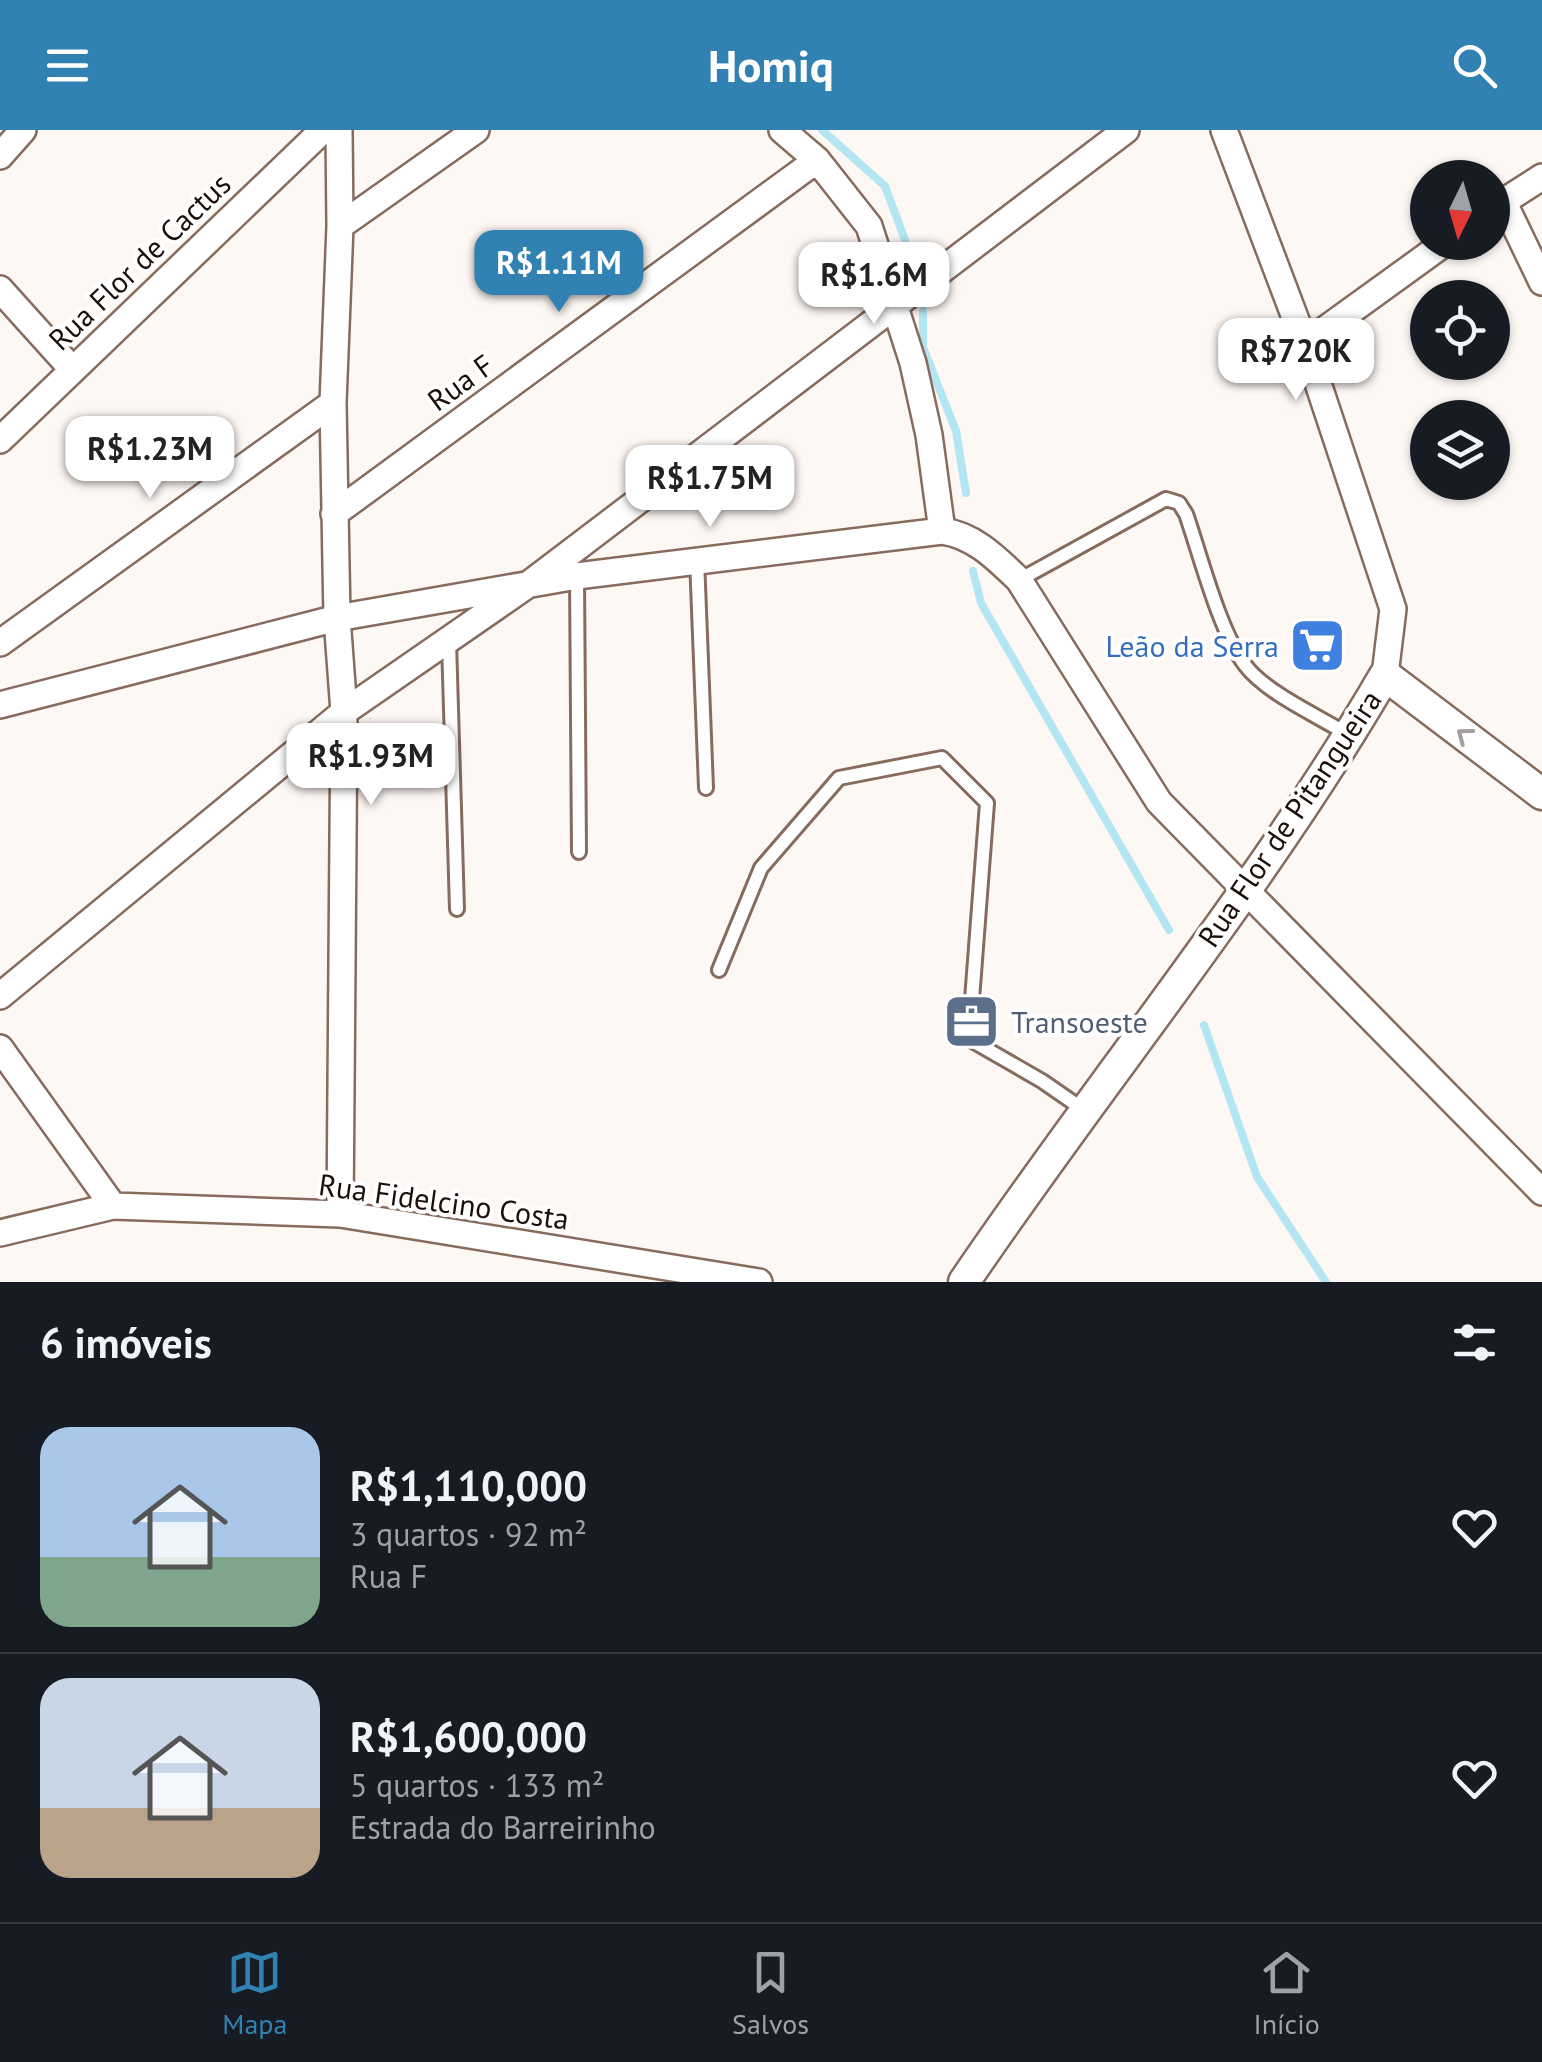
<!DOCTYPE html>
<html lang="pt">
<head>
<meta charset="utf-8">
<style>
	body { margin:0; font-family:"PT Sans",sans-serif; background:#20242c; color:#f1f3f6; height:100vh; display:flex; flex-direction:column; font-size:38px; white-space:nowrap }
	* { box-sizing:border-box; margin:0 }
	p { font-size:32px; color:#9ea1a6 }
	.icon { flex:none; width:55px; height:55px; fill:none; stroke:currentColor; stroke-width:2; stroke-linecap:round; stroke-linejoin:round }
	.map { position:relative; height:1152px; overflow:hidden }
	.side { display:flex; flex-direction:column; background:#171b24; flex:1 }
	.side>* { flex:none }
	.needle { width:65px; rotate:185deg }
	.fabs { position:absolute; left:1410px; top:30px; display:grid; gap:20px }
	.fabs a { display:grid; place-items:center; width:100px; height:100px; border-radius:50%; background:#171b24; box-shadow:0 2px 8px #0004; font-size:50px }
	.price { position:absolute; translate:-50% -85px; padding:0 22px; border-radius:20px; background:#fff; color:#222; font-size:32px; line-height:65px; filter:drop-shadow(0 2px 5px #0008) }
	.price::after { content:''; position:absolute; left:50%; top:60px; width:30px; height:22px; margin-left:-15px; background:inherit; clip-path:polygon(0 0,100% 0,50% 100%) }
	.price.selected { background:#3182b3; color:#fff }
	ul { padding:0; list-style:none }
	li { display:flex; align-items:center; gap:30px; height:250px; padding:0 40px }
	li+li { border-top:2px solid #363941 }
	li span { display:grid; place-items:center; flex:none; width:280px; height:200px; border-radius:30px; color:#555 }
	li>.icon { margin-inline-start:auto }
	span .icon { width:120px; height:120px; fill:#fffc; stroke-width:1 }
	li b { font-size:42px }
	h2 { display:flex; justify-content:space-between; align-items:center; height:120px; padding:0 40px; font-size:42px }
	header { display:flex; justify-content:space-between; align-items:center; height:130px; padding:0 40px; background:#3182b3; color:#fff; font-size:45px; font-weight:700 }
	.dock { display:flex; justify-content:space-around; align-items:center; height:140px; border-top:2px solid #363941; background:#171b24; font-size:28px; color:#9ea1a6 }
	.dock a { display:grid; justify-items:center; gap:5px }
	.dock .selected { color:#3182b3 }
	.map>svg:first-child { display:block }
</style>
</head>
<body>
<header><svg class="icon" aria-label="menu" viewBox="0 0 24 24"><path d="M4 6h16M4 12h16M4 18h16"/></svg>Homiq<svg class="icon" aria-label="search" viewBox="0 0 24 24"><circle cx="10" cy="10" r="6"/><path d="M15 15l6 6"/></svg></header>
<div class="map">
<svg width="1542" height="1152" viewBox="0 0 1542 1152">
	<rect width="100%" height="100%" fill="#fef8f5"/>
	<g fill="none" stroke-linecap="round" stroke-linejoin="round">
		<path stroke="#b4e5f3" stroke-width="8" d="M822,0L885,56L905,110
			M923,181V217L956,301L966,363
			M973,441L981,473L1169,800
			M1204,895L1257,1047L1326,1152"/>
		<defs>
			<path id="service" d="M697,429L706,658
				M577,446L579,722
				M1019,450L1166,369L1179,373L1186,384C1201,427 1219,500 1245,535C1266,563 1318,586 1347,604
				M449,512L457,779
				M719,840L761,738L839,648L942,628L987,673L969,909L1042,951L1084,980"/>
			<path id="minor" d="M339,0L340,96L333,273L337,488L344,582L340,1084
				M782,0L817,30L869,96L913,233L929,305L942,401
				M1224,0L1305,214L1393,479L1385,545
				M0,26L23,0
				M1503,71L1542,152
				M1492,79L1542,47
				M340,96L476,0
				M0,159L72,239
				M1305,214L1446,112
				M0,310L323,0
				M334,384L817,30
				M0,513L333,273
				M0,575L337,488L577,446L942,401C974,405 997,429 1019,450L1159,672L1542,1062
				M0,866L344,582L529,454L1126,0
				M0,918L113,1076
				M0,1103L113,1076L340,1084L759,1152"/>
			<path id="tertiary" d="M964,1152C1102,948 1261,758 1385,545L1542,664"/>
		</defs>
		<use href="#service" stroke="#876b5d" stroke-width="18"/>
		<use href="#minor" stroke="#876b5d" stroke-width="30"/>
		<use href="#tertiary" stroke="#876b5d" stroke-width="35"/>
		<use href="#service" stroke="#fff" stroke-width="12"/>
		<use href="#minor" stroke="#fff" stroke-width="25"/>
		<use href="#tertiary" stroke="#fff" stroke-width="30"/>
	</g>
	<defs><path id="oneway-chevron" d="M-2-3.5L2.5 0L-2 3.5" fill="none" stroke-width="1.6" stroke-linecap="round" stroke-linejoin="round" transform="scale(2.5)"/></defs>
	<use stroke="#a39f9d" href="#oneway-chevron" transform="translate(1464 605) rotate(-143)"/>
	<defs>
		<symbol id="supermarket-square" viewBox="-11 -11 22 22"><rect x="-9" y="-9" width="18" height="18" rx="4" fill="#3f7fe0" stroke="#fff"/><path d="M-6-5.5h2.5l.6 2H6L4.5 2H-2.5L-4.4-4H-6ZM-1.5 3.2a1.3 1.3 0 1 0 .1 0ZM3 3.2a1.3 1.3 0 1 0 .1 0Z" fill="#fff"/></symbol>
		<symbol id="office-square" viewBox="-11 -11 22 22"><rect x="-9" y="-9" width="18" height="18" rx="4" fill="#5c6f8a" stroke="#fff"/><path d="M-6-3h4V-5.5h4V-3h4V5H-6ZM-1-4.5V-3h2v-1.5ZM-6 0V1H6V0Z" fill="#fff"/></symbol>
	</defs>
	<g fill-rule="evenodd">
		<use href="#supermarket-square" x="1286" y="484" width="63" height="63"/>
		<use href="#office-square" x="940" y="860" width="63" height="63"/>
	</g>
	<g text-anchor="middle" dominant-baseline="central" stroke-width="8" stroke-linejoin="round" paint-order="stroke">
		<g font-size="30" fill="#1a0f0a" stroke="#fff">
			<text transform="translate(139 131) rotate(-44)">Rua Flor de Cactus</text>
			<text transform="translate(460 252) rotate(-36)">Rua F</text>
			<text transform="translate(1289 688) rotate(-56)">Rua Flor de Pitangueira</text>
			<text transform="translate(444 1071) rotate(8)">Rua Fidelcino Costa</text>
		</g>
		<g font-size="30" fill="#366cbe" stroke="#fff" text-anchor="end">
			<text x="1279" y="515">Leão da Serra</text>
		</g>
		<g font-size="30" fill="#4e5e75" stroke="#fff" text-anchor="start">
			<text x="1011" y="891">Transoeste</text>
		</g>
	</g>
</svg>
<div class="fabs">
<a><svg class="needle" viewBox="-14 -14 28 28"><path d="M0-13l5 13h-10z" fill="#e53935"/><path d="M0 13l5-13h-10z" fill="#9ea1a6"/></svg></a>
<a><svg class="icon" aria-label="locate" viewBox="0 0 24 24"><circle cx="12" cy="12" r="6"/><path d="M12 2v4M12 18v4M2 12h4M18 12h4"/></svg></a>
<a><svg class="icon" aria-label="layers" viewBox="0 0 24 24"><path d="M12 4l9 5-9 5-9-5zM3 14l9 5 9-5"/></svg></a>
</div>
<b class="price selected" style="left:559px;top:185px">R$1.11M</b>
<b class="price" style="left:874px;top:197px">R$1.6M</b>
<b class="price" style="left:1296px;top:273px">R$720K</b>
<b class="price" style="left:150px;top:371px">R$1.23M</b>
<b class="price" style="left:710px;top:400px">R$1.75M</b>
<b class="price" style="left:371px;top:678px">R$1.93M</b>
</div>
<section class="side">
<h2>6 imóveis<svg class="icon" aria-label="filters" viewBox="0 0 24 24"><path d="M4 7h16M4 17h16"/><circle cx="9" cy="7" r="2"/><circle cx="15" cy="17" r="2"/></svg></h2>
<ul>
<li><span style="background:linear-gradient(#a9c7e8 65%,#7fa58c 0)"><svg class="icon" aria-label="home" viewBox="0 0 24 24"><path d="M3 11l9-7 9 7M6 9v11h12V9"/></svg></span><div><b>R$1,110,000</b><p>3 quartos · 92 m²</p><p>Rua F</p></div><svg class="icon" aria-label="heart" viewBox="0 0 24 24"><path d="M12 20l-8-8c-3-5 5-10 8-4 3-6 11-1 8 4z"/></svg></li>
<li><span style="background:linear-gradient(#c9d6e8 65%,#b9a48a 0)"><svg class="icon" aria-label="home" viewBox="0 0 24 24"><path d="M3 11l9-7 9 7M6 9v11h12V9"/></svg></span><div><b>R$1,600,000</b><p>5 quartos · 133 m²</p><p>Estrada do Barreirinho</p></div><svg class="icon" aria-label="heart" viewBox="0 0 24 24"><path d="M12 20l-8-8c-3-5 5-10 8-4 3-6 11-1 8 4z"/></svg></li>
</ul>
</section>
<nav class="dock">
<a class="selected"><svg class="icon" aria-label="map" viewBox="0 0 24 24"><path d="M3 6l6-2 6 2 6-2v14l-6 2-6-2-6 2zM9 4v14M15 6v14"/></svg>Mapa</a>
<a><svg class="icon" aria-label="saved" viewBox="0 0 24 24"><path d="M7 4h10v16l-5-4-5 4z"/></svg>Salvos</a>
<a><svg class="icon" aria-label="home" viewBox="0 0 24 24"><path d="M3 11l9-7 9 7M6 9v11h12V9"/></svg>Início</a>
</nav>
</body>
</html>
